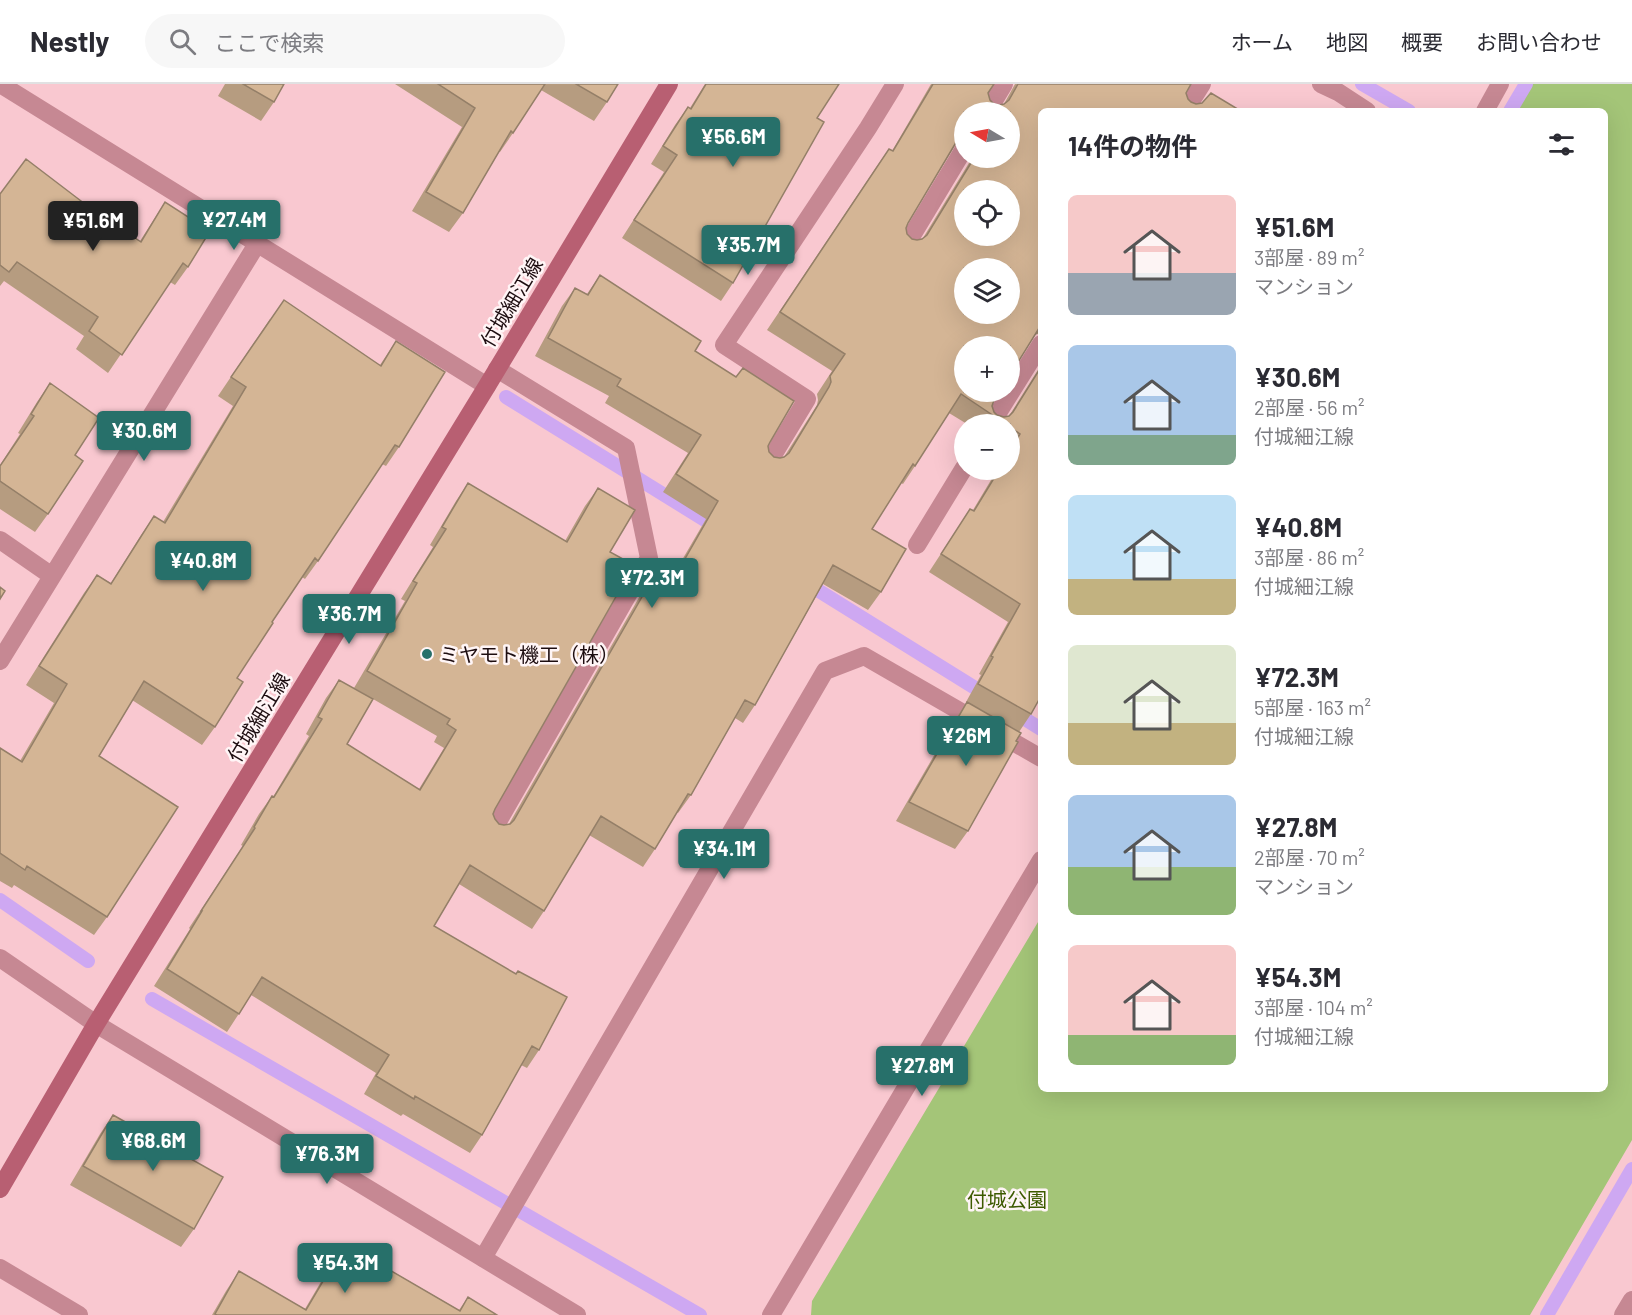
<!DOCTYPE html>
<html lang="ja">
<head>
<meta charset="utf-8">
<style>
	body { margin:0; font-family:Barlow,"Noto Sans JP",sans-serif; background:#f7f7f7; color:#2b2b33; height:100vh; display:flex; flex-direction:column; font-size:22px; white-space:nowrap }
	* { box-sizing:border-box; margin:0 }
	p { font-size:20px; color:#7c7c81 }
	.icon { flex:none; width:33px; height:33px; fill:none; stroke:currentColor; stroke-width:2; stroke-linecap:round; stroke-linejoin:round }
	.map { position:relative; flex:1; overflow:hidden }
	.side { position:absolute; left:1038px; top:24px; width:570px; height:984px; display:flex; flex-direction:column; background:#fff; border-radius:9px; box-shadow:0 6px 24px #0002 }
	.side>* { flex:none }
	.needle { width:39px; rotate:280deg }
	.controls { position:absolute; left:954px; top:18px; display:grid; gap:12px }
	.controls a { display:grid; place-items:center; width:66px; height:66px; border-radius:50%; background:#fff; box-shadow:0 6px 24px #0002; font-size:30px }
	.price { position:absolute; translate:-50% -51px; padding:0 14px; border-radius:6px; background:#27706a; color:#fff; font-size:20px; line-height:39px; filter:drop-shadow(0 2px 3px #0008) }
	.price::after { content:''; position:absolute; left:50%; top:36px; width:18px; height:14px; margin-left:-9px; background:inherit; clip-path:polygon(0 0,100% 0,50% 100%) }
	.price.current { background:#222; color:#fff }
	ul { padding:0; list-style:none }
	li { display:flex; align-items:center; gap:18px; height:150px; padding:0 30px }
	li span { display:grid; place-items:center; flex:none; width:168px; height:120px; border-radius:9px; color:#555 }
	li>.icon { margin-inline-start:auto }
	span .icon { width:72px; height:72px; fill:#fffc; stroke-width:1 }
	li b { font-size:26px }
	h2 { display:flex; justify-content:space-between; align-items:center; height:72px; padding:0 30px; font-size:26px }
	header { display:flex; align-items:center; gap:36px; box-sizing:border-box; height:84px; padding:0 30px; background:#fff; border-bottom:2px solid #e1e1e2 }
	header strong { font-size:28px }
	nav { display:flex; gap:33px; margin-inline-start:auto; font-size:21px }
	.search { width:420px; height:54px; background:#f7f7f7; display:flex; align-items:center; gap:15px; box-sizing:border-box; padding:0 21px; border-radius:33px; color:#7c7c81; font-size:22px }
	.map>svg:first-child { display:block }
</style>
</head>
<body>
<header>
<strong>Nestly</strong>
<div class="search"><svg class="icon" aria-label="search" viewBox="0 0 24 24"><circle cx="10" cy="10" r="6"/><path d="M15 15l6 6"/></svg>ここで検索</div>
<nav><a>ホーム</a><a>地図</a><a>概要</a><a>お問い合わせ</a></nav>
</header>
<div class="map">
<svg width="1632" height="1231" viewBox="0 0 1632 1231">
	<rect width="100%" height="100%" fill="#f9c8d0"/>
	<path fill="#a4c578" d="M1531,0H1632V1056L1530,1231H811L812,1217L1041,833V1005H1605V27H1515Z"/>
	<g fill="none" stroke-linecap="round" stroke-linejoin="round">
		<path stroke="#cea8f2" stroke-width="14" d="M1362,0L1409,27
			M1510,27L1526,0
			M506,313L721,446
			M803,497L988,612
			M1012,627L1041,645
			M0,816L88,877
			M152,915L700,1231
			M1547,1231L1632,1085"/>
		<path stroke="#c68893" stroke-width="18" d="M0,0L487,302
			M1321,0L1338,8L1367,27
			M1185,27L1202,0
			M1485,27L1500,0
			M987,28L1004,0
			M905,163L964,65
			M991,340L1041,260
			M767,381L807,315L724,261L868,44L895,0
			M0,456L52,492
			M917,461L964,384
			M0,577L257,160
			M492,748L649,474L626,364L497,285
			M483,1174L825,587L864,572L1041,674
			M0,1184L79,1231
			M771,1231L1041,776"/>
		<path stroke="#c68893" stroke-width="18" d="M0,874L96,940L577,1231
			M1623,1231L1632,1216"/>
		<path stroke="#b85f72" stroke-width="18" d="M0,1105L96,940L487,302L669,0"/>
	</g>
	<path fill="#b69c80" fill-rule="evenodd" d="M225,0H284L274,18L261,37L218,12Z
		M395,0H618L607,18L594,37L541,6L513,49L500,68L499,67L463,129L449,148L412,127L462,43Z
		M705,0H839L817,34L733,199L721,217L622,154L664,88L651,80L675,41L688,23L690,24Z
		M931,0H994L988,9L990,16L994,20L999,21L1004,20L1015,0H1191L1186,9L1188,15L1191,18L1196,20L1241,27H1041V249L1035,251L994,316L992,322L994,328L997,331L1004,333L1009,332L1041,281V612L1031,630L1019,648L968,747L955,765L896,737L954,637L967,618H966L981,591L979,590L1008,538L929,488L970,425L973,426L997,386H1010V340H967L949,329L915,382L903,400L901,399L872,445L881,508L868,526L823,500L755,621L743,639L735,634L691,711L678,729L677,728L655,765L643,783L589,751L544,827L532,845L459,800L434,842L539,966L527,984L521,981L482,1051L470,1069L403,1030L401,1032L364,1010L376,989L251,911L227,948L154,902L190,845L189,844L243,762L241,761L259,730L272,712L273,713L309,652L306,650L326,614L339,596L347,660L419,705L444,664L434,658L437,652L354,604L405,517L401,515L433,463L430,461L456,417L468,399L565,457L585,422L598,404L610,468L495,725L493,730L495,735L499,740L504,741L509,740L641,510L654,492L668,500L706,435L663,408L688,369L605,319L609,312L535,272L562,222L575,204L587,210L600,191L695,267L770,358L768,362L769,368L774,373L780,374L784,373L817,321L818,316L817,310L832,287L767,246L877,82L889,65L892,67ZM964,28H1010V74H972L923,154L917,156L912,155L907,150L906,144L908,139L959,55L964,54Z
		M0,110L85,120L140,157L165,118L188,183L175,201L170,198L108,289L76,265L84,252L4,197L0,202Z
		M270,235L380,281L396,257L399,363L386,382L382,380L318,477L305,495L302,493L272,538L237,594L215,643L202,661L132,616L99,672L107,833L94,851L14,801L12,804L0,797V664L20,677L54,619L26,601L84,509L97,491L111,499L141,451L154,432L163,438L233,322L218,312Z
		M50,299L75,371L48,430L35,448L0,425V381L20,350L18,349L37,318Z
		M113,1031L194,1145L181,1163L70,1101L100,1050Z
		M345,1160L459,1226L468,1213L497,1231H212L226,1207L239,1187L305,1225L332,1179Z"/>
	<path fill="#947f68" d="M964,45V54L958,56Z
		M1041,240V249L1035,250Z"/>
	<path fill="#d4b595" stroke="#947f68" stroke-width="1.5" fill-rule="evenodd" d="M243,0H284L274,18Z
		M438,0H545L513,49L511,47L463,129L426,108L475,24Z
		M576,0H618L607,18Z
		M706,0H839L817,34L824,38L733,199L634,136L677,71L663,62L688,23L691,25Z
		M933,0H994L988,9L990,16L994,20L999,21L1004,20L1009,16L1018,0H1191L1186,9L1188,15L1191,18L1196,20L1202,19L1211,9L1241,27H1041V241L1010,291V262H964V308H999L994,316L992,322L994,328L997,331L1004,333L1009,332L1013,328L1041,283V612L1031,630L978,600L993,573L991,572L1020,520L941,470L970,425L974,427L999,386H1010V367L1020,350L1010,343V340H1006L961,310L915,382L913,380L872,445L906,465L881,508L833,481L755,621L745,616L691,711L688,710L655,765L601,732L544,827L470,781L434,842L516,890L518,887L567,913L539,966L532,962L482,1051L415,1012L414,1015L376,992L389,971L262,893L239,930L167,885L202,827H201L255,744L254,743L272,712L274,713L322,635L318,633L339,596L373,615L347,660L420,706L456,646L447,640L450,635L367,587L417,499L413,497L446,445L442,443L468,399L567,458L598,404L635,426L610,468L634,481L495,725L493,730L495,735L499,740L504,741L510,740L514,736L654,492L670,501L718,417L676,390L701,351L617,302L621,295L548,254L575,204L588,211L600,191L701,257L695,267L736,293L743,284L794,317L770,358L768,362L769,368L774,373L780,374L784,373L789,369L829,303L831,298L830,292L845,270L780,228L889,65L893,67ZM964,28H1010V74H974L927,151L922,155L917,156L912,155L907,150L906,144L908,139L964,45ZM964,106H1010V152H964ZM964,184H1010V230H964Z
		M26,75L85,120L141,158L165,118L210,147L188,183L183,179L122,271L89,247L98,233L17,178L9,188L0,181V110Z
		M284,216L381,282L396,257L445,288L399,363L395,361L318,477L315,474L272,538L273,539L237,594L243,598L215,643L144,597L99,672L178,723L107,833L27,782L25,786L0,769V664L22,678L67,600L39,582L97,491L111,500L154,432L165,439L246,303L231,293Z
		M50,299L99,334L75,371L83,377L48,430L0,397V382L34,332L31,330Z
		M0,503L5,507L0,515Z
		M967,618L1021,649L1016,657L1018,658L968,747L909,718Z
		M113,1031L223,1093L194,1145L83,1082Z
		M345,1160L460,1227L468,1213L497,1231H217L215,1230L239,1187L306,1226Z"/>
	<circle fill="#27706a" stroke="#fff5f6" stroke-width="2" cx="427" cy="570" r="6"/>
	<g text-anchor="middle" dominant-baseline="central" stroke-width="5" stroke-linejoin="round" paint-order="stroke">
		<g font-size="20" fill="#1d0d10" stroke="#fff5f6">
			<text transform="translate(511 218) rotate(-59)">付城細江線</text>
			<text transform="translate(258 633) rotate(-59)">付城細江線</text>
		</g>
		<g font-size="20" fill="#1d0d10" stroke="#fff5f6" text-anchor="start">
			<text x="439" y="570">ミヤモト機工（株）</text>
		</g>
		<g font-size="20" fill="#3d5a00" stroke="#fff5f6">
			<text x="1007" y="1115">付城公園</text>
		</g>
	</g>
</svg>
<div class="controls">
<a><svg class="needle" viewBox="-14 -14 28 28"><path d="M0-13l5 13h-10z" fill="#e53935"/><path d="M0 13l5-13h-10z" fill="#7c7c81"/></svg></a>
<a><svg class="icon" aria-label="locate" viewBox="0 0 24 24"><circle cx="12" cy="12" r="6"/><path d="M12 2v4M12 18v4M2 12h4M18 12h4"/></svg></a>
<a><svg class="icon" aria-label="layers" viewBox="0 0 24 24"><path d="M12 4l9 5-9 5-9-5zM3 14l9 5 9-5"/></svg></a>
<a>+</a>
<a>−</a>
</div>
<b class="price" style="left:733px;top:84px">¥56.6M</b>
<b class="price" style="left:234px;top:167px">¥27.4M</b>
<b class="price current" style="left:93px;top:168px">¥51.6M</b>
<b class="price" style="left:748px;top:192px">¥35.7M</b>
<b class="price" style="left:144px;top:378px">¥30.6M</b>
<b class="price" style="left:203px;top:508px">¥40.8M</b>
<b class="price" style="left:652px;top:525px">¥72.3M</b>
<b class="price" style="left:349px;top:561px">¥36.7M</b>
<b class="price" style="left:966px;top:683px">¥26M</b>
<b class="price" style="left:724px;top:796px">¥34.1M</b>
<b class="price" style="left:922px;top:1013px">¥27.8M</b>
<b class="price" style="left:153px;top:1088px">¥68.6M</b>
<b class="price" style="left:327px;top:1101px">¥76.3M</b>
<b class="price" style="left:345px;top:1210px">¥54.3M</b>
<section class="side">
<h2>14件の物件<svg class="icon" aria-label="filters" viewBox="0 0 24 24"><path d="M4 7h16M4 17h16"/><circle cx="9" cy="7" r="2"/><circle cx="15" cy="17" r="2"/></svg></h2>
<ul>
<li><span style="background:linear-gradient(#f6c9c9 65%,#9aa5b1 0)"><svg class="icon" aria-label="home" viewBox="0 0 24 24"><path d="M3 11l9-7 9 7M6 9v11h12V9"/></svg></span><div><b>¥51.6M</b><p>3部屋 · 89 m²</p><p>マンション</p></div></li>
<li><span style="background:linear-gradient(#a9c7e8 75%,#7fa58c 0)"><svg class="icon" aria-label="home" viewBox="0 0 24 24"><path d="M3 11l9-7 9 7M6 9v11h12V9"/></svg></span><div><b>¥30.6M</b><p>2部屋 · 56 m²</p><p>付城細江線</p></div></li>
<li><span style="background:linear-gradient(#bfe0f5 70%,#c2b280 0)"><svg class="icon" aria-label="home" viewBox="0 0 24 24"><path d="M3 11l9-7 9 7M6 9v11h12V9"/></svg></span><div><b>¥40.8M</b><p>3部屋 · 86 m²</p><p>付城細江線</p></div></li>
<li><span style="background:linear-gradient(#dfe7d0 65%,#c2b280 0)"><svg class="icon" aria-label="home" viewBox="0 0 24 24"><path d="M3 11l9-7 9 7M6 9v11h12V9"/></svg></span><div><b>¥72.3M</b><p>5部屋 · 163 m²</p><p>付城細江線</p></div></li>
<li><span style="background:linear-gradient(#a9c7e8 60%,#8fb573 0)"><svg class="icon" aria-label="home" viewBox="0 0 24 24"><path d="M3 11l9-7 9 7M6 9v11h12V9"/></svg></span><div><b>¥27.8M</b><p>2部屋 · 70 m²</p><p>マンション</p></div></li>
<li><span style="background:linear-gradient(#f6c9c9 75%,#8fb573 0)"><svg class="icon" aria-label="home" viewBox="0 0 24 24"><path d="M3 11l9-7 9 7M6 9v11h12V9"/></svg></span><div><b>¥54.3M</b><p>3部屋 · 104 m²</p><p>付城細江線</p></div></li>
</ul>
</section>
</div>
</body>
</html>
